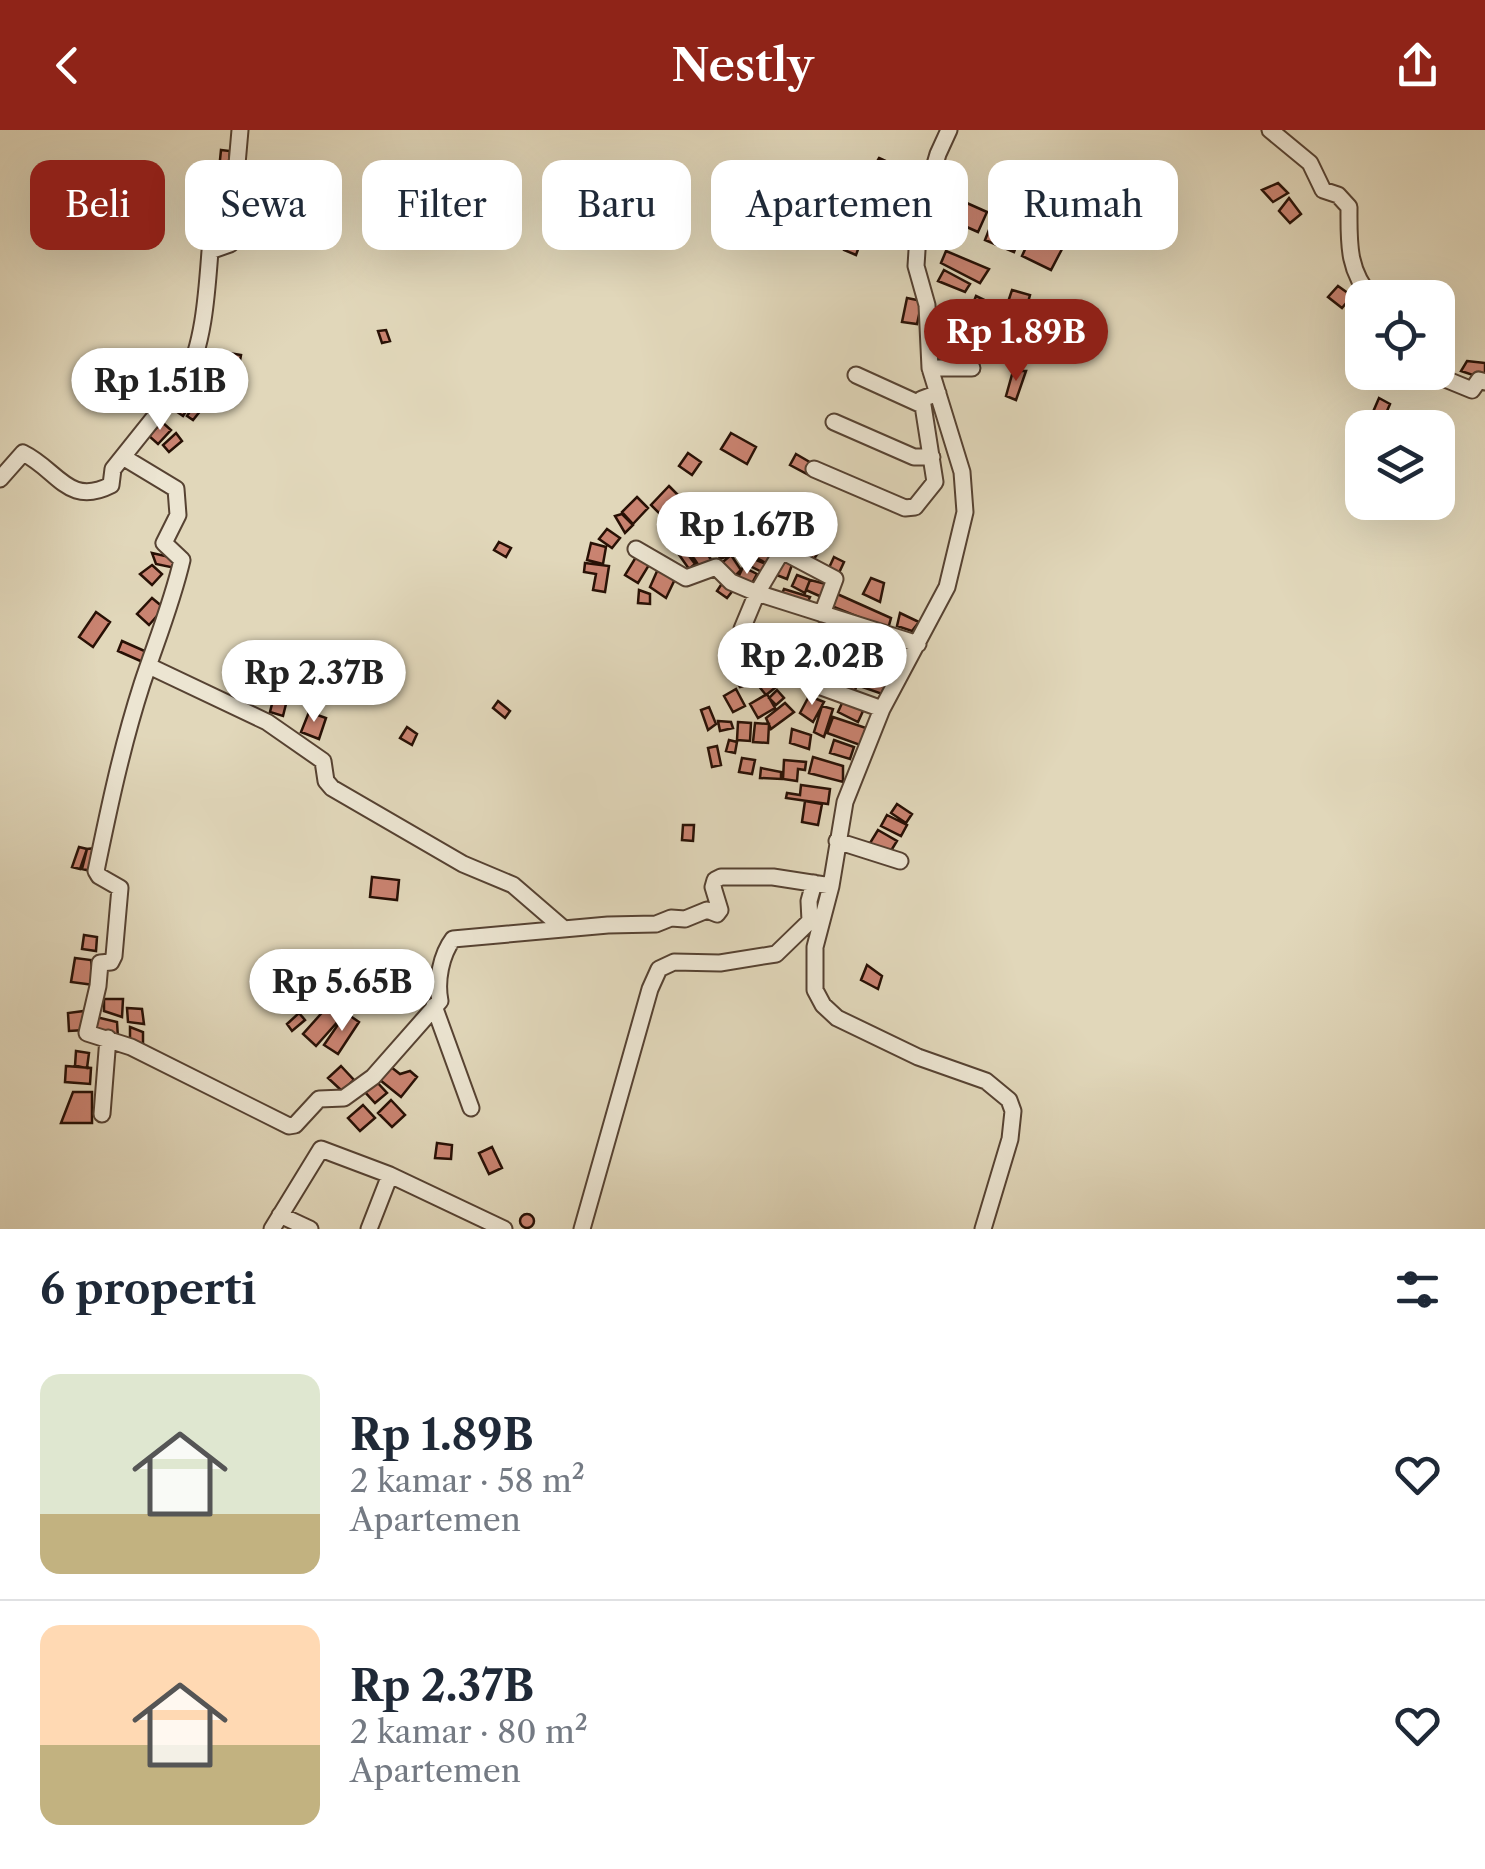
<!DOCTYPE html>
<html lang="id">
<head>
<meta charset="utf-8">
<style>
	body { margin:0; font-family:"Libre Caslon Text",serif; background:#f2f2f3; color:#1f2937; height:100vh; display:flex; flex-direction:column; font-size:38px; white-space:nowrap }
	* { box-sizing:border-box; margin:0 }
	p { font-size:32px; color:#747a83 }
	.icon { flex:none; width:55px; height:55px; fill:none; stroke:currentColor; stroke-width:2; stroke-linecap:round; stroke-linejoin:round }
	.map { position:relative; height:1099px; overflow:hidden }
	.drawer { display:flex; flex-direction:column; background:#fff; flex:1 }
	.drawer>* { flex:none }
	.guide { position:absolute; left:30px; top:30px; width:1425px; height:90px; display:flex; gap:20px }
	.buttons { position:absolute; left:1345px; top:150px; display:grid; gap:20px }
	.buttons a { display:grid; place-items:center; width:110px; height:110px; border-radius:20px; background:#fff; box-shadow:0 10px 40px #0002; font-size:50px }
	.price { position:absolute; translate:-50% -85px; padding:0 22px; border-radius:35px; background:#fff; color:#222; font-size:32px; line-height:65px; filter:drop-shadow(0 2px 5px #0008) }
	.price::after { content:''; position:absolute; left:50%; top:60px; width:30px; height:22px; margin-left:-15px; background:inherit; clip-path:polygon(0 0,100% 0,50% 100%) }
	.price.selected { background:#8f2418; color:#fff }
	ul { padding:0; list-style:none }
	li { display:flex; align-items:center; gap:30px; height:250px; padding:0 40px }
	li+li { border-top:2px solid #e0e1e3 }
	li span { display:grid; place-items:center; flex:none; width:280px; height:200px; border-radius:20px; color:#555 }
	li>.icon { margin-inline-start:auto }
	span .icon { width:120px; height:120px; fill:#fffc; stroke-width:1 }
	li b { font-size:42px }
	h2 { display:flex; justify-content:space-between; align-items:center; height:120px; padding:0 40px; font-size:42px }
	.tag { padding:0 35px; border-radius:20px; background:#fff; box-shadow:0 10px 40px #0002; font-size:35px; line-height:90px }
	.tag.selected { background:#8f2418; color:#fff }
	header { display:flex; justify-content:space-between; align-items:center; height:130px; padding:0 40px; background:#8f2418; color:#fff; font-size:45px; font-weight:600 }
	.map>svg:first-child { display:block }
</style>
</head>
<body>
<header><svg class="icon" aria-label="back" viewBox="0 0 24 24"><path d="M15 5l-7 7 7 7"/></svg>Nestly<svg class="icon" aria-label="share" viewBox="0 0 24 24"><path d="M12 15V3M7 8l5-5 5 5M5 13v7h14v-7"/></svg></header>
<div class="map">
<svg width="1485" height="1099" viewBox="0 0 1485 1099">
	<rect width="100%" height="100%" fill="#e1d7ba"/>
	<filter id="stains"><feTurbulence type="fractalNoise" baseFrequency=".002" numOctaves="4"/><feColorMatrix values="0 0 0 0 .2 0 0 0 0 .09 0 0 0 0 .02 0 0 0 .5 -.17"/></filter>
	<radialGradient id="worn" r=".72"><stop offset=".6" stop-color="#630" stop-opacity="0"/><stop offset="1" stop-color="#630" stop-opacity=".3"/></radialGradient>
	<path fill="#ca8371" stroke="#271005" stroke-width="2.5" d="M221,20L230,21L228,41L219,40Z
		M879,28L890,33L882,43L874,37Z
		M218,46L229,47L228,58L217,57Z
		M1278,53L1288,63L1273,72L1262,60Z
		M110,57L118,69L107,73L100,61Z
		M951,66L987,82L978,102L942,86Z
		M1289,68L1301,84L1290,93L1279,81Z
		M996,82L1025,94L1014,122L985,110Z
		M1032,104L1062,119L1051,140L1022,126Z
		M845,107L860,114L856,125L844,120Z
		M946,121L989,139L980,153L941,133Z
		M944,140L970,154L965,162L938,151Z
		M1338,156L1352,166L1342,178L1328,167Z
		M1012,160L1030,165L1025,183L1006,178Z
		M976,166L999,177L993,190L972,176Z
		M907,168L922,171L917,194L902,192Z
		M1027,196L1042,204L1037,213L1024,205Z
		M386,200L390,211L382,213L378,201Z
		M990,207L1010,217L1002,231L988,223Z
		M223,222L241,225L237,247L219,243Z
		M1467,231L1485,233V249L1461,241Z
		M1013,241H1026L1016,270L1006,266Z
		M211,244L229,248L226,260L208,256Z
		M188,249L201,258L183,286L170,277Z
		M204,260L213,265L193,290L187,286Z
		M1379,268L1390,274L1384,288L1373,282Z
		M162,292L171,300L158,314L149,306Z
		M176,303L182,311L169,322L163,315Z
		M731,303L756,317L747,334L721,319Z
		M688,323L701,332L692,345L679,336Z
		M796,324L813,334L807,344L790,335Z
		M669,356L680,367L662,386L651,375Z
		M637,367L648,378L633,394L622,382Z
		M740,374L750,381L743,392L733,386Z
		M699,375L709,389L698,398L685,380Z
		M622,384L633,395L625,403L615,386Z
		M749,390L763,398L753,417L738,408Z
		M804,394L827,409L812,432L790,417Z
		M763,398L779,406L774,418L757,410Z
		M607,399L620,408L612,418L599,409Z
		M723,401L729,414L716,416L712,407Z
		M701,405L707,413L691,424L685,415Z
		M499,412L511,418L506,427L494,420Z
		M591,413L606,417L603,434L587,430Z
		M681,415L695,434L689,439L675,419Z
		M729,416L731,425L720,429L717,420Z
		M704,419L714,434L699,436L693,427Z
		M758,419L770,426L766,433L753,426Z
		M152,423L174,428L175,438L156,434Z
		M781,424L794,429L787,449L774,444Z
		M731,425L741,440L731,450L718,436Z
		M636,427L649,435L638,453L625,445Z
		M834,427L844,432L838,445L828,440Z
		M751,428L766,434L762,442L748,435Z
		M585,433L609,436L605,462L593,460L596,444L584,442Z
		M152,435L162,444L152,455L140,444Z
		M743,437L757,444L750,457L737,450Z
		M658,439L676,447L666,468L650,457Z
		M797,445L810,450L805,463L792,456Z
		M871,448L884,453L880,472L863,464Z
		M810,450L830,455L824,468L806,460Z
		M723,452L734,459L727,468L717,461Z
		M784,459L810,467L806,476L781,466Z
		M639,460L650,464V474L638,473Z
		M835,463L891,488L888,499L829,475Z
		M152,468L164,478L149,495L137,484Z
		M96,482L110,492L93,517L79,507Z
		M900,483L919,492L912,501L897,496Z
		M859,498L874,503L869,517L854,512Z
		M737,503L747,508L740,526L730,521Z
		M875,506L884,509L880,523L870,520Z
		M122,511L149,523L145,533L118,521Z
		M764,517L771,522L760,536L753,531Z
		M840,519L855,525L850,536L836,531Z
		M772,522L790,534L785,542L767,530Z
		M876,524L883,527L878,542L871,540Z
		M886,527L897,532L892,548L880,543Z
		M766,530L787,544L783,549L763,535Z
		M825,530L842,536L835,556L818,550Z
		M739,535L757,536L756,552L740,557L732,545Z
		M854,539L890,552L885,565L857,555L853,565L837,560L841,548L850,551Z
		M767,546L776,557L766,565L757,554Z
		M736,559L745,576L733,582L724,566Z
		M777,560L784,568L776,575L769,568Z
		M275,562L288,566L283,586L270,582Z
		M767,564L775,578L758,588L750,574Z
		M809,566L824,572L813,592L800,583Z
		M498,571L510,581L505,588L493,578Z
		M843,571L863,581L858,592L838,582Z
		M785,573L794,582L771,599L766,588Z
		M822,576L833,579L824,607L814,602Z
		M709,577L716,594L708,600L701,580Z
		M309,582L326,588L319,609L301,602Z
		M833,587L866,598L860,615L827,603Z
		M718,591L731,592L733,598L720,601Z
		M738,592L751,593L750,611L737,610Z
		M755,593L769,594L768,613L753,612Z
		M407,597L417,604L412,615L400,608Z
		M792,599L811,605L809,619L790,613Z
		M729,610L737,612L735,623L726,621Z
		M834,610L854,617L850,629L830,623Z
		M717,616L721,635L712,637L708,618Z
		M813,627L843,636V652L809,643Z
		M742,628L755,630L752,644L739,642Z
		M784,630L806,632L805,640L798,639L797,651L783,649Z
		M761,638L781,642V649L760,648Z
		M801,655L830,659L828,674L786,668L787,663L800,665Z
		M805,671L822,674L818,695L802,692Z
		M897,674L912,684L906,693L891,683Z
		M887,685L907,695L901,706L881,696Z
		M683,695H694L693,711L682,710Z
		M878,700L897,711L889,724L870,713Z
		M79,717L87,719L80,739L72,737Z
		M97,718L91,741L82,739L87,719Z
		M372,747L399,750L397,770L370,767Z
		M84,805L97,807L96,821L82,819Z
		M75,828L91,830L94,855L71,852Z
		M867,835L882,846L878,859L861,850Z
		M104,869H123L122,887L104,881Z
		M327,877L340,889L316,916L303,904Z
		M127,878L142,879L144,894L128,892Z
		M84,881L85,900L69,901L68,883Z
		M299,883L305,890L292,901L287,894Z
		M346,883L359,892L338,924L324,915Z
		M92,886L117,892L118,908L88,900Z
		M130,897L143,902V917L130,911Z
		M76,921L89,923L87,938L75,936Z
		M66,936L91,938L90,954L65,952Z
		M341,936L354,950L342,961L328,948Z
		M391,937L400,944L410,941L417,947L401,967L380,950Z
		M376,951L387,963L375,973L364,961Z
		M73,962H92V993H61Z
		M391,970L405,985L392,997L378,983Z
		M363,975L375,988L360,1001L348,988Z
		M437,1013L452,1015L451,1029L435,1028Z
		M492,1017L502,1038L489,1044L479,1023Z
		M520 1091a7 7 0 1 1 14 0a7 7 0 1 1-14 0Z"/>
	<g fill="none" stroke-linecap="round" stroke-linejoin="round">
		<defs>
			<path id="minor" d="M949,0L938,24L919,89L916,136L927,175L930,238L962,342L965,382L947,457L882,579L845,672L831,756L815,817V860L823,875L837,888L918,927L986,951L1009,970L1013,981L1010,1009L983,1099
				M1270,0L1310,33L1323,60L1338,65L1349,77C1349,112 1347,140 1372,168
				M930,238H972
				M1428,242L1472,260L1479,250L1485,252
				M856,245L922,275
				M834,292L914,327H932
				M123,327L176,359L178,385L164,413L182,430C172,473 156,512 142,554C122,616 109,678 96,741L99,746L120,758L114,826L111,832L100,833L98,856L87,903L131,917L289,996L295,995L319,969L344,968L373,947L440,871C436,851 441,825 453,809L608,795L656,794L671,788L685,789L707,780L717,784L720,780L713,757L715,750L721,747H773L831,756
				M814,339L905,378L915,377L935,352L922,269L938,263
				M0,349L23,323C58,340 68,377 111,355L113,339L185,249C204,215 207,160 210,121L230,114L240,0
				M636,419L686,448L716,437L731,452L757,463L918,514
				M742,499L757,463L782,421L835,449L822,484
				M149,536L267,592L323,631L326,651L332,658L463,734L513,755L564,799
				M813,554L882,579
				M837,711L900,731
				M434,876L471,978
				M102,984L108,908
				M280,1085L310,1099
				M272,1099L321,1019L390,1045L504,1099
				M369,1099L390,1045
				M582,1099L650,859L659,839L674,832L720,833L776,824L810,791L809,771L814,753"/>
		</defs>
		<use href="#minor" stroke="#564232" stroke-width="19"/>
		<use href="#minor" stroke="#ece5d2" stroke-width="15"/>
	</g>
	<rect width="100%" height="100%" filter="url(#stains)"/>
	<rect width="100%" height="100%" fill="url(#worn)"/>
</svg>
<div class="buttons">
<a><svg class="icon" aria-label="locate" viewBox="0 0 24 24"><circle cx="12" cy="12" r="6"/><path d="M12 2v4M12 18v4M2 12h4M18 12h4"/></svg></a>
<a><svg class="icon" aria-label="layers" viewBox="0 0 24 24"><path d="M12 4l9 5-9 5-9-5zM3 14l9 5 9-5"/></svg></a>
</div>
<b class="price selected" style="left:1016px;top:254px">Rp 1.89B</b>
<b class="price" style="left:160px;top:303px">Rp 1.51B</b>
<b class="price" style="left:747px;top:447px">Rp 1.67B</b>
<b class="price" style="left:812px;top:578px">Rp 2.02B</b>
<b class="price" style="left:314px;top:595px">Rp 2.37B</b>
<b class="price" style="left:342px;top:904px">Rp 5.65B</b>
<div class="guide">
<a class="tag selected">Beli</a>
<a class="tag">Sewa</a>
<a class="tag">Filter</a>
<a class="tag">Baru</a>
<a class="tag">Apartemen</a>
<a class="tag">Rumah</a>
</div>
</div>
<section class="drawer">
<h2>6 properti<svg class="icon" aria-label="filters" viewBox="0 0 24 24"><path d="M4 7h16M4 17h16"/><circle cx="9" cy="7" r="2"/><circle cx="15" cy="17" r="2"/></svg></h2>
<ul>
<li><span style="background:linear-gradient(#dfe7d0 70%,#c2b280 0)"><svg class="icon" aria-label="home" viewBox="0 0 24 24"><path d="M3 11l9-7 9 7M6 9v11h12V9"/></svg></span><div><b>Rp 1.89B</b><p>2 kamar · 58 m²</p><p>Apartemen</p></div><svg class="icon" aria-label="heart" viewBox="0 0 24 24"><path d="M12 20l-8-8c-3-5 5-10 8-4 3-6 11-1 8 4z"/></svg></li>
<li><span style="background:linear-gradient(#ffd9b3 60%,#c2b280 0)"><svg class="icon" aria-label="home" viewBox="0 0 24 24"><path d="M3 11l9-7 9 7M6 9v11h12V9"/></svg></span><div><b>Rp 2.37B</b><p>2 kamar · 80 m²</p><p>Apartemen</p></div><svg class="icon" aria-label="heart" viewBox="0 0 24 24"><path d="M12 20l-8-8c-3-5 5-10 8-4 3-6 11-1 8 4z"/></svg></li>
</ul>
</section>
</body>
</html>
